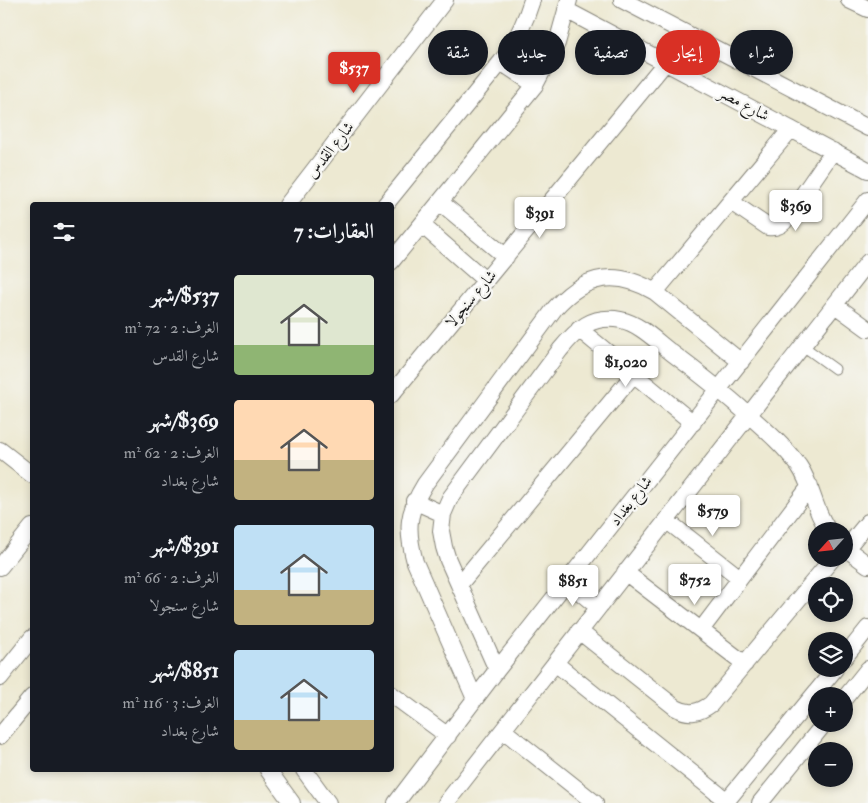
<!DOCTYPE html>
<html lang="ar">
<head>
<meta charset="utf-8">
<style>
	body { margin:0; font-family:"IM FELL Double Pica",Amiri,serif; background:#242831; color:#f1f3f6; direction:rtl; height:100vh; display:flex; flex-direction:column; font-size:19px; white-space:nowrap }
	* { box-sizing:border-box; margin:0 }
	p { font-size:16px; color:#9ea1a6 }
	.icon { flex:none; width:28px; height:28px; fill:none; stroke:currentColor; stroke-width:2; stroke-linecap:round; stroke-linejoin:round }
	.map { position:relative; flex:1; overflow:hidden; direction:ltr }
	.drawer { position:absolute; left:30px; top:202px; width:364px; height:570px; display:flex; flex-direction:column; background:#171b24; border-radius:5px; box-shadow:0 2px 8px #0003; direction:rtl }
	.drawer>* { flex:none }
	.hud { position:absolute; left:409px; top:30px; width:384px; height:45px; direction:rtl; display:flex; gap:10px }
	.needle { width:32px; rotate:243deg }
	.fabs { position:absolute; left:808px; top:522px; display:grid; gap:10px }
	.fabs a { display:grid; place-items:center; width:45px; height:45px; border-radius:50%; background:#171b24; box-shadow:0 2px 8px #0003; font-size:25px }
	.price { position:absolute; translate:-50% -42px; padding:0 11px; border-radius:5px; background:#fff; color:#222; font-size:16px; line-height:32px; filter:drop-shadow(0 1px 2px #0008) }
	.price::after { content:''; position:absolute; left:50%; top:30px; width:15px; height:11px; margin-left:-8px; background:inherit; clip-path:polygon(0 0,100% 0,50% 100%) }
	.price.on { background:#d93025; color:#fff }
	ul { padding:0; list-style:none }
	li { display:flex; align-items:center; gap:15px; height:125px; padding:0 20px }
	li span { display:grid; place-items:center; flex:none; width:140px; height:100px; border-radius:5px; color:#555 }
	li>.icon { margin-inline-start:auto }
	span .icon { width:60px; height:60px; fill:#fffc; stroke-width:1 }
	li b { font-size:21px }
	h2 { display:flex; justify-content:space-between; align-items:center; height:60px; padding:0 20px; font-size:21px }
	.tag { padding:0 18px; border-radius:22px; background:#171b24; box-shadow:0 2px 8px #0003; font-size:18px; line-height:45px }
	.tag.on { background:#d93025; color:#fff }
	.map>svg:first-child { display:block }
</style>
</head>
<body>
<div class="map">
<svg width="868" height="803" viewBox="0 0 868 803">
	<rect width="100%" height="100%" fill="#f6f6f2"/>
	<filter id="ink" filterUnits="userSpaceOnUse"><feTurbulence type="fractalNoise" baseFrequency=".02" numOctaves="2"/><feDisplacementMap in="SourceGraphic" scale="10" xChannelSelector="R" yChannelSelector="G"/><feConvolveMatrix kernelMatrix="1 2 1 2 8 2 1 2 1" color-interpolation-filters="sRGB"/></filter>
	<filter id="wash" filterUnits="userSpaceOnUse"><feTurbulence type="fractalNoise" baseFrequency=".0096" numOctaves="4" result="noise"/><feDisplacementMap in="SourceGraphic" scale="20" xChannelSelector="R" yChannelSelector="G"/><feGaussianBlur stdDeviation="1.12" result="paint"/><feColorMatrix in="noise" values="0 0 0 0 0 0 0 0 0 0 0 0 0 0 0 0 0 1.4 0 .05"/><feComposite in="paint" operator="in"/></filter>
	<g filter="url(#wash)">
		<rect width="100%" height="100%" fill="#ede9d2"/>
	</g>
	<g filter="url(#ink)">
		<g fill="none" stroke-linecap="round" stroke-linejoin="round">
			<defs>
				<path id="lane" d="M803,346L835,369"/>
				<path id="street" d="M622,0L868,128
					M849,0L868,9
					M566,10L868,170
					M501,62L535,85
					M440,202L506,257
					M731,202L768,227C775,228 779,227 784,222L833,151
					M287,205L445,0
					M385,205L501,62C515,43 525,23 532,0
					M422,225L486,281
					M391,262L535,85L557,43L569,0
					M655,292L791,129
					M835,305L868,329
					M579,329L693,423
					M391,395L665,63
					M0,450L32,475
					M414,501L443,514
					M666,520L740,578
					M844,547L868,565
					M846,549L868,522
					M0,567L32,527
					M625,572L745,664
					M568,582L598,607
					M459,585L634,374
					M701,630L810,486
					M579,631L676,708C689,715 699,713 711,704L832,559
					M844,658L868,628
					M555,663L727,801
					M497,670L448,560L444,547L441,531L443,514L450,498L560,350C577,329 592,314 621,320C640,324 656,341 672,353C699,373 725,394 751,417C768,432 785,447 799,466C813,486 814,512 829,531
					M0,678L32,638
					M391,694L448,736
					M475,699L415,562C406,529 407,513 425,484L555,308C584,275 617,269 655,292L741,362
					M844,699L868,669
					M503,730L595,803
					M0,736L32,697
					M268,770L292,803
					M304,770L328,803
					M396,803L497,670L868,200
					M446,803L868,262
					M725,803L835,669
					M760,803L824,724"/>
			</defs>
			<use href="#lane" stroke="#848277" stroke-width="11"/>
			<use href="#street" stroke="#848277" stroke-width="18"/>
			<use href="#lane" stroke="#fff" stroke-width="9"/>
			<use href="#street" stroke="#fff" stroke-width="16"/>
		</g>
	</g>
	<g text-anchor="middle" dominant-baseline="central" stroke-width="4.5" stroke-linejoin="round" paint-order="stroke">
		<g font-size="16" fill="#1c1c1c" stroke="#f6f6f2">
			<text transform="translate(744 104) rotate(28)">شارع مصر</text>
			<text transform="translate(330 150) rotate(-52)">شارع القدس</text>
			<text transform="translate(471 299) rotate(-50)">شارع سنجولا</text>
			<text transform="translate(631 501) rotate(-52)">شارع بغداد</text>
		</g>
	</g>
</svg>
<div class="fabs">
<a><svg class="needle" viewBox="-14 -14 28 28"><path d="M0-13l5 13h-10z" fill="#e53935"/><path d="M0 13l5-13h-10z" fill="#9ea1a6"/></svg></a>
<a><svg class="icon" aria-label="locate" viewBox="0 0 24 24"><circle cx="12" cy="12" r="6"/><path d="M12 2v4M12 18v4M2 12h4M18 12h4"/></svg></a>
<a><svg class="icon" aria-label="layers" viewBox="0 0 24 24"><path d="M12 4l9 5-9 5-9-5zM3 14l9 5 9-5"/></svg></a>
<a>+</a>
<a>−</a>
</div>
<b class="price on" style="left:354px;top:94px">$537</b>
<b class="price" style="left:796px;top:232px">$369</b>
<b class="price" style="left:540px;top:239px">$391</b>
<b class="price" style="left:626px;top:388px">$1,020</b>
<b class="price" style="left:713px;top:537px">$579</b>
<b class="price" style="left:695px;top:606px">$752</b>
<b class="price" style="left:573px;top:607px">$851</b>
<div class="hud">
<a class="tag">شراء</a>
<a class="tag on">إيجار</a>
<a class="tag">تصفية</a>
<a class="tag">جديد</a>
<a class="tag">شقة</a>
</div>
<section class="drawer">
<h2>العقارات: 7<svg class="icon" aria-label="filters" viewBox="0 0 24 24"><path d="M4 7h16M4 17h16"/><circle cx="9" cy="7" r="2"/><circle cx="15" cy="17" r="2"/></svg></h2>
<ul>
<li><span style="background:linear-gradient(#dfe7d0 70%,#8fb573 0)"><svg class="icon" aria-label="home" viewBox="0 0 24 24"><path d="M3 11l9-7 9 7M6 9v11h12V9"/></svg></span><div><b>$537/شهر</b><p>الغرف: 2 · 72 m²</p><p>شارع القدس</p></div></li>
<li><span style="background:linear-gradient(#ffd9b3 60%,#c2b280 0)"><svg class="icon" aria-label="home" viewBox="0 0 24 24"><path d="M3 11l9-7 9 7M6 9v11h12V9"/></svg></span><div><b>$369/شهر</b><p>الغرف: 2 · 62 m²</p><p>شارع بغداد</p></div></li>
<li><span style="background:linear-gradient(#bfe0f5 65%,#c2b280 0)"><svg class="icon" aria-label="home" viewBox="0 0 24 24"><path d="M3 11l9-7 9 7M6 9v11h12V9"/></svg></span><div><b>$391/شهر</b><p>الغرف: 2 · 66 m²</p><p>شارع سنجولا</p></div></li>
<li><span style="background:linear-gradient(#bfe0f5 70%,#c2b280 0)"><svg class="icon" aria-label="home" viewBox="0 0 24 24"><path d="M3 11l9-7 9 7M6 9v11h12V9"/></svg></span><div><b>$851/شهر</b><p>الغرف: 3 · 116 m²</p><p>شارع بغداد</p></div></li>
</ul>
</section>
</div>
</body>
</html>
